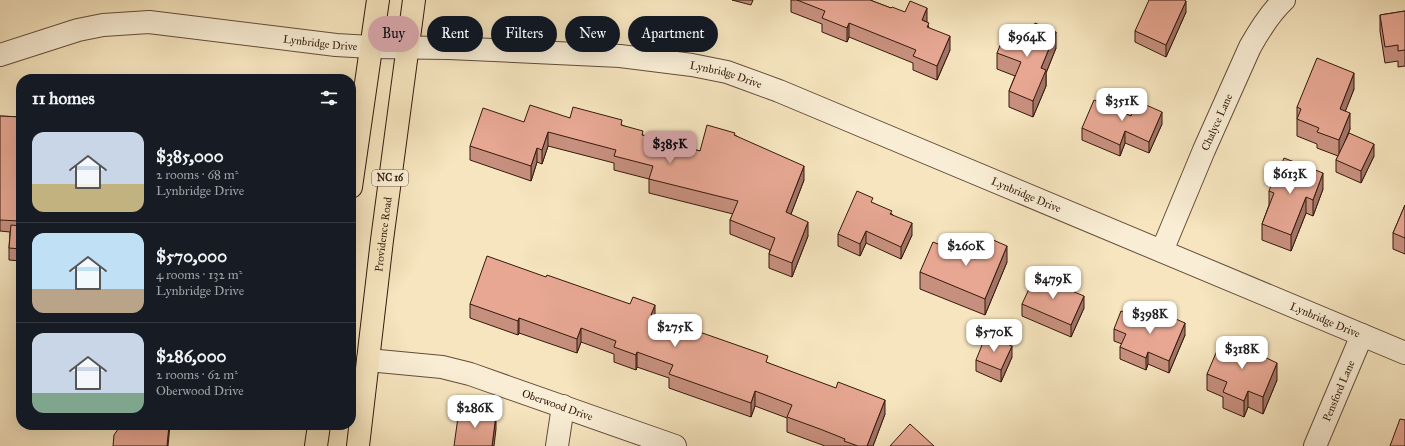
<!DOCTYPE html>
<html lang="en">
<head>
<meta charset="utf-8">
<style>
	body { margin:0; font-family:"IM FELL Great Primer",serif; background:#20242c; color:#f1f3f6; height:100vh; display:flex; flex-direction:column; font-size:15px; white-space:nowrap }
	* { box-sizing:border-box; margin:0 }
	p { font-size:13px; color:#9ea1a6 }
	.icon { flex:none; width:22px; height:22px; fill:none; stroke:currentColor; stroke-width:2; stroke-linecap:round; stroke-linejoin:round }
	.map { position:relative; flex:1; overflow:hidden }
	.sheet { position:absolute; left:16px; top:74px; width:340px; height:356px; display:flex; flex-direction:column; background:#171b24; border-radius:16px; box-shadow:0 4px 16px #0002 }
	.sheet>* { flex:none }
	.top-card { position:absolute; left:368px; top:16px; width:380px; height:36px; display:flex; gap:8px }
	.price { position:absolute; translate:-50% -34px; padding:0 9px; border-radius:8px; background:#fff; color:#222; font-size:13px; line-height:26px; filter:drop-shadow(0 1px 2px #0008) }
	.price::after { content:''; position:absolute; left:50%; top:24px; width:12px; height:9px; margin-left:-6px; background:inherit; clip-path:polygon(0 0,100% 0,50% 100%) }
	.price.on { background:#c59692; color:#111 }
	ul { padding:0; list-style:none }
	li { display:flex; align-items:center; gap:12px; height:100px; padding:0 16px }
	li+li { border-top:1px solid #363941 }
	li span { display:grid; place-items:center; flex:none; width:112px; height:80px; border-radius:12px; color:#555 }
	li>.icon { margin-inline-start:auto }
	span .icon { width:48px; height:48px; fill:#fffc; stroke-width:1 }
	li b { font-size:17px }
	h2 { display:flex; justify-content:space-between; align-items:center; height:48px; padding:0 16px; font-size:17px }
	.pill { padding:0 14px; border-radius:18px; background:#171b24; box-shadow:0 4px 16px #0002; font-size:14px; line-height:36px }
	.pill.on { background:#c59692; color:#111 }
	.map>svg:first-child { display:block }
</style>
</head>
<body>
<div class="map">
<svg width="1405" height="446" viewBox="0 0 1405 446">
	<rect width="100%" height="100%" fill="#f6e5bf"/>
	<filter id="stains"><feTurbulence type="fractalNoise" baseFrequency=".005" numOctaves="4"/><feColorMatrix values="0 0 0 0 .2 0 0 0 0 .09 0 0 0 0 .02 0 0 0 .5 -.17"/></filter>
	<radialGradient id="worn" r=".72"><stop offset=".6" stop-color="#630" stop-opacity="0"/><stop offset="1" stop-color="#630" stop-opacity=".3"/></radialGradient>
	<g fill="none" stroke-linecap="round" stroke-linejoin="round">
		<defs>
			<g id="minor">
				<path id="s1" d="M0,55L78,30L103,25L149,22L336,45L371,47L449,48L620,56L692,65L727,72L779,91L1405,353"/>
				<path id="s2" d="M1162,251L1204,150L1250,47C1259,31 1270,13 1284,0"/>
				<path id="s3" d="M368,360L442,367L470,374L675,446"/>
				<path d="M557,446L563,406"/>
				<path id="s4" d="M1315,446L1362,335"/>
			</g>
			<g id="major">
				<path d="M351,187L378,0"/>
				<path d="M316,446L319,425"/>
				<path id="s5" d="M358,446L382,240L414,0"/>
			</g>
		</defs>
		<use href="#minor" stroke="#644c39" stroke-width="24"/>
		<use href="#major" stroke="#34190c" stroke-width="24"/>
		<use href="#minor" stroke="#f9eed5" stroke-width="22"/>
		<use href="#major" stroke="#f6e5bf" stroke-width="22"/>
	</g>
	<path fill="#c7907e" stroke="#34190c" d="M732,0H753L751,5Z
		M791,0H870L927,22L929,28L950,50L937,80L913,70V63L849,37L847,42L822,32V24L791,12Z
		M1405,11V66L1398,67V61L1385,63L1380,31V15Z
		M1186,12L1166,57L1135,42V31Z
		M1056,48L1046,73V86L1033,117L1009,107V91L1015,76L997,69V53Z
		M1354,89L1345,111L1350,129L1345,142L1374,156L1361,183L1336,172V160L1338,156L1317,148V144L1297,136V107Z
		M0,116L21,117L20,226H21V261L9,260V248L10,232L0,231Z
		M1131,116L1162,124L1149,153L1125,143L1120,156L1082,140V128Z
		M570,118L622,125L643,135L700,151L735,135L804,180L791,214L808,236L792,277L769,268V254L770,250L730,234V220L733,214L649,193V179L614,170V163L548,146L542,164L537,162L531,181L470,160V146L524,122Z
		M1323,189L1313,216L1306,213L1291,251L1262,240V224L1269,205V191Z
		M873,203L892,214L912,235L901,259L866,243L860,256L838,246V234Z
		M1405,205V254L1393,249V233Z
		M975,259L1007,262L985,315L920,289V272Z
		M470,304L655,316L768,363L885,414L873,446H825L787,432V418L755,406L751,417L669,388V378L637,367L636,370L614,362V354L581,342L577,353L519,333L518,335L470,318Z
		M1022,304L1084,308L1071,337L1022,316Z
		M1156,326L1185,335L1169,373L1148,364L1146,370L1120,359V347L1122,344L1114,341V329Z
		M1012,357L1001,382L976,371V360Z
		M1207,374L1277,380L1263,414L1248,407L1244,417L1223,408V397L1207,390Z"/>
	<path fill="#a27567" stroke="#34190c" d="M1186,1V12L1166,57V45Z
		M927,8V22L922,20Z
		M849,23V37L847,42V28Z
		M1056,32V48L1046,73V86L1033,117V101L1041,68Z
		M950,36V50L937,80V66Z
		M1354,73V89L1340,125V109Z
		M1162,112V124L1149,153V142Z
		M1350,113V129L1339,156V140Z
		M1125,131V143L1120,156V145Z
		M548,132V146L542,164V150Z
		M1374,144V156L1361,183V171Z
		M537,148V162L531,181V166Z
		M804,166V180L786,227V212Z
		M1323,173V189L1313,216V200Z
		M21,194V205L20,232V221Z
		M1306,197V213L1291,251V235Z
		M808,222V236L792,277V263Z
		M912,223V235L901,259V247Z
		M866,231V243L860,256V244Z
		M1007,246V262L985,315V299Z
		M1084,296V308L1071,337V325Z
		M655,305V320L651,315Z
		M519,318V333L518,335V321Z
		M1185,323V335L1169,373V361Z
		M581,328V342L577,353V339Z
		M1012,346V357L1001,382V370Z
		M637,352V367L636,370V355Z
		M1148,352V364L1146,370V358Z
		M1277,363V380L1263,414V397Z
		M755,391V406L751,417V403Z
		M1248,391V407L1244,417V401Z
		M885,400V414L873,446H867Z
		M496,415V429L494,446H492Z
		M169,425H170L168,446H167Z"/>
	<path fill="#e7a793" stroke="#34190c" d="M797,0H870L891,8L892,7L905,12L910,1L927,8L922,20L929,23L927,27L950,36L937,66L913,56L916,50L849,23L847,28L822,18L825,11Z
		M1149,0H1184L1186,1L1166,45L1135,31Z
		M1405,11V50L1398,51V45L1385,47L1380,15Z
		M1035,23L1056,32L1041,68L1046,70L1033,101L1009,91L1021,62L997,53L1008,26L1030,36Z
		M1317,58L1354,73L1340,109L1350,113L1339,140L1317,132L1319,128L1297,119L1301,109L1297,107Z
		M1094,100L1131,116L1137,101L1162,112L1149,142L1125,131L1120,145L1082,128Z
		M530,105L570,118L573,107L622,120L621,125L643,131L642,135L700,151L707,125L735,133L734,135L804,166L786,212L808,222L792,263L769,254L775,238L730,220L738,201L649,179L653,166L614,156L616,150L548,132L542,150L537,148L531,166L470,146L483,108L524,122Z
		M0,116L21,117V194L20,221L0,220Z
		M1349,133L1374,144L1361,171L1336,160Z
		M1284,158L1323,173L1313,200L1306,197L1291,235L1262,224L1274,193L1269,191L1278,167L1280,168Z
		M857,191L873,198L871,202L892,211L890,214L912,223L901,247L866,231L860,244L838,234Z
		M1405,205V238L1393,233Z
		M11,225L21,226V249L9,248Z
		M984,236L1007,246L985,299L920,272L933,242L975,259Z
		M487,256L546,277L547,275L630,304L633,297L655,305L651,315L768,356L766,362L836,388L838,382L885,400L867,446H858L844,441L845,439L820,429L787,417L792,405L755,391L751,403L669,374L673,365L637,352L636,355L614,347L616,341L581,328L577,339L519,318L518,321L470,304Z
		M1035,276L1084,296L1071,325L1022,304Z
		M1121,311L1156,326L1162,313L1185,323L1169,361L1148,352L1146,358L1120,347L1126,334L1114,329Z
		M986,335L1012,346L1001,370L976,360Z
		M1222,339L1256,353L1277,363L1263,397L1248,391L1244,401L1223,392L1227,382L1207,374Z
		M459,410L496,415L492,446H454Z
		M1400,419L1405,420V446H1390Z
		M910,424L934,446H890Z
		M121,425H169L167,446H113L114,435Z"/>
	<g text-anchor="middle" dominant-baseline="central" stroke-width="3" stroke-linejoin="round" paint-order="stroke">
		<rect fill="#f9eed5" stroke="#6f5948" stroke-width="1" x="372" y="170" width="36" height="16" rx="3"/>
		<g font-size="10" font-weight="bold" fill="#34190c">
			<text x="390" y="178">NC 16</text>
		</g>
		<g font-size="11" fill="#34190c" stroke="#f9eed5">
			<text stroke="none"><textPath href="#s1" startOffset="326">Lynbridge Drive</textPath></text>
			<text stroke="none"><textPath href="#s1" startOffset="734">Lynbridge Drive</textPath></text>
			<text stroke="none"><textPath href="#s2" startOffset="140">Chalyce Lane</textPath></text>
			<text stroke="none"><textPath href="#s1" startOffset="1058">Lynbridge Drive</textPath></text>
			<text stroke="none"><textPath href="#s5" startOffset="213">Providence Road</textPath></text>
			<text stroke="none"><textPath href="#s1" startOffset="1382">Lynbridge Drive</textPath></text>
			<text stroke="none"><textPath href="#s4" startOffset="60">Pensford Lane</textPath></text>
			<text stroke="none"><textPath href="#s3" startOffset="196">Oberwood Drive</textPath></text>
		</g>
	</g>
	<rect width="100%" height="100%" filter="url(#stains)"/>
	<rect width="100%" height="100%" fill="url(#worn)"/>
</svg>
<b class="price" style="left:1027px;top:58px">$964K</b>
<b class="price" style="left:1122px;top:122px">$351K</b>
<b class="price on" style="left:670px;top:165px">$385K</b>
<b class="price" style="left:1290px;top:195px">$613K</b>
<b class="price" style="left:966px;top:267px">$260K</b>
<b class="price" style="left:1053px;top:300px">$479K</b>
<b class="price" style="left:1150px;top:335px">$398K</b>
<b class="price" style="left:675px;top:348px">$275K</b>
<b class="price" style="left:994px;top:353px">$570K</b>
<b class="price" style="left:1242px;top:370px">$318K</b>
<b class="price" style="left:475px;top:429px">$286K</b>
<div class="top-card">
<a class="pill on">Buy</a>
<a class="pill">Rent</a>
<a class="pill">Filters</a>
<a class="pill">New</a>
<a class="pill">Apartment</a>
</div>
<section class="sheet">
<h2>11 homes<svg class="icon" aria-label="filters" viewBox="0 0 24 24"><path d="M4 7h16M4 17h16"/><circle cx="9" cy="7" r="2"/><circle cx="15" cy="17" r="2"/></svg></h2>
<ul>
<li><span style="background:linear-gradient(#c9d6e8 65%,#c2b280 0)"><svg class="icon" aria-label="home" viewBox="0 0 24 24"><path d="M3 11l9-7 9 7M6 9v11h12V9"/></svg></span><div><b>$385,000</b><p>2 rooms · 68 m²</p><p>Lynbridge Drive</p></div></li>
<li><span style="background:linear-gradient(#bfe0f5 70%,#b9a48a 0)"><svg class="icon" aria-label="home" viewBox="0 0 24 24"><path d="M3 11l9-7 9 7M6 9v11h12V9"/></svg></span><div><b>$570,000</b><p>4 rooms · 132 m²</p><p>Lynbridge Drive</p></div></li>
<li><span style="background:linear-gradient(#c9d6e8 75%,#7fa58c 0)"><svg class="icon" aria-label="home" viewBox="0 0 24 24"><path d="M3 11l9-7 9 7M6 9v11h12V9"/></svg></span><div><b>$286,000</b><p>2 rooms · 62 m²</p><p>Oberwood Drive</p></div></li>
</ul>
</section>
</div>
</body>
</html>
